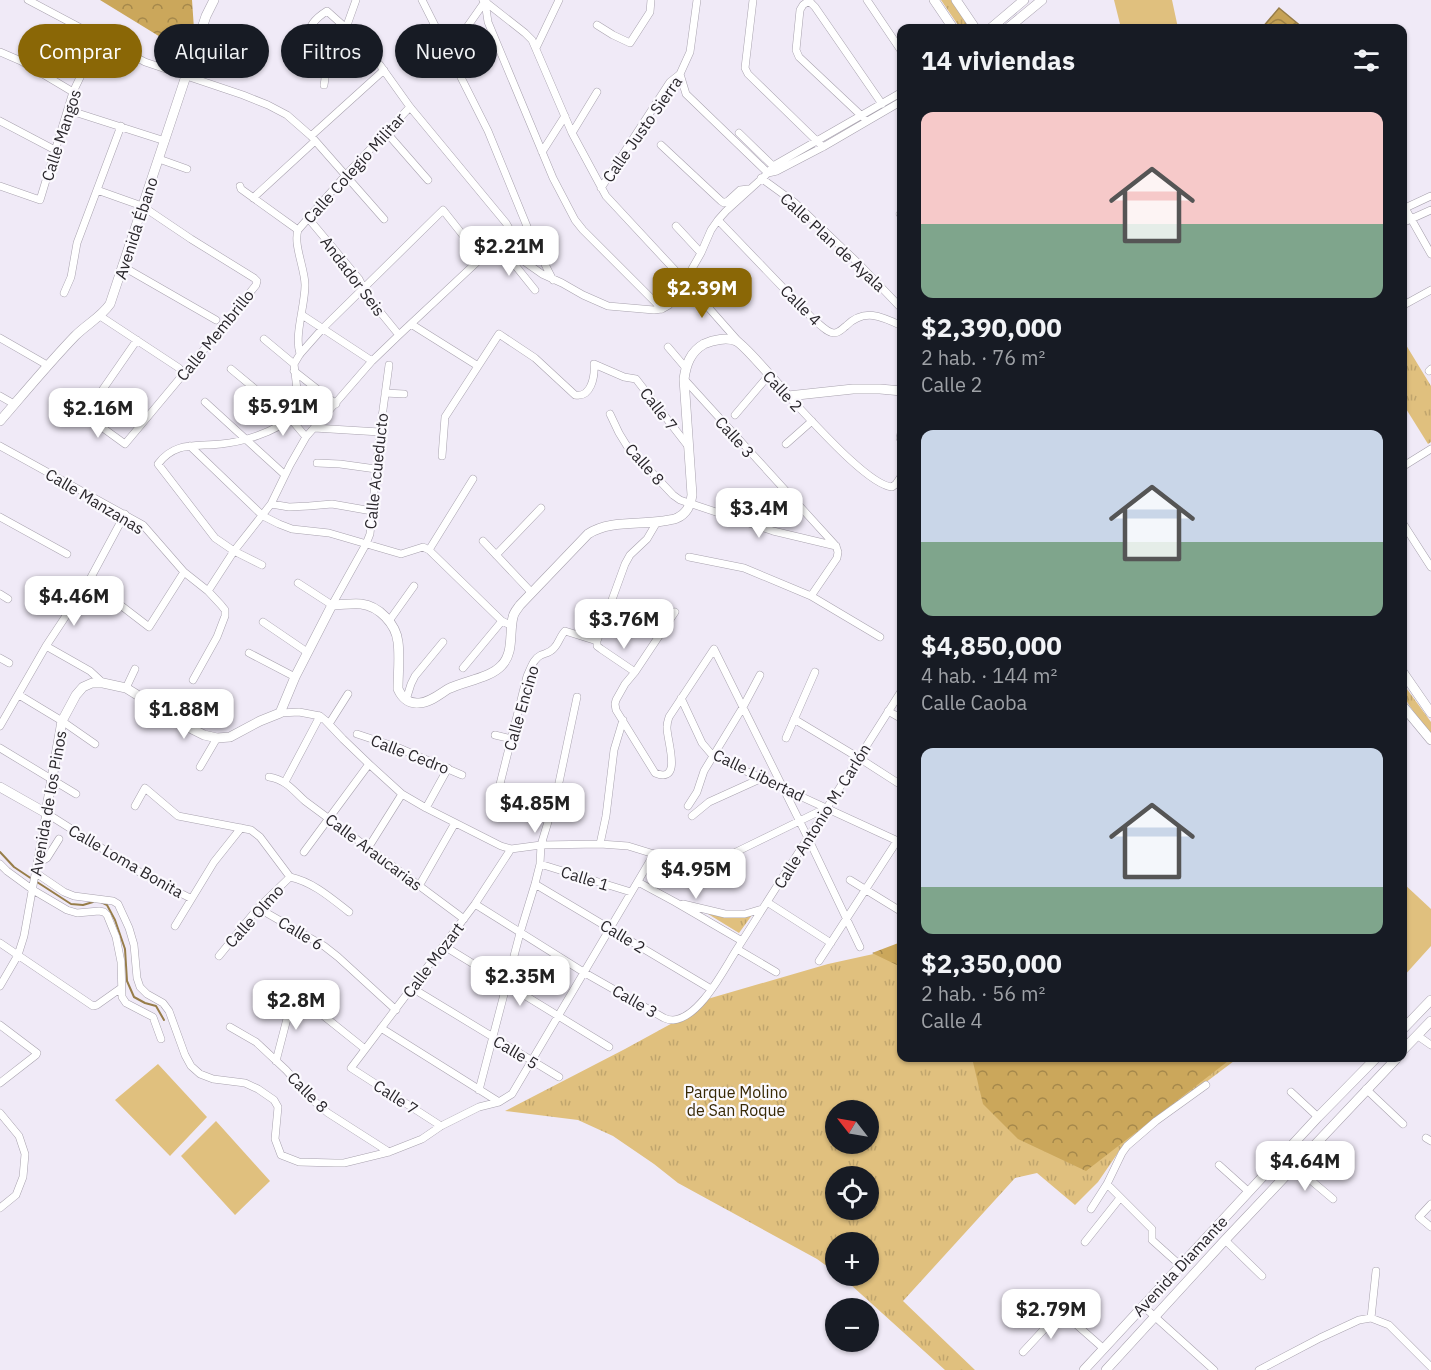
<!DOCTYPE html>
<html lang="es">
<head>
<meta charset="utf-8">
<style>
	body { margin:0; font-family:"IBM Plex Sans",sans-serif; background:#242831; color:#f1f3f6; height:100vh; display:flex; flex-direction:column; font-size:22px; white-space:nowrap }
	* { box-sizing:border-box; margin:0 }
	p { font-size:20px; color:#9ea1a6 }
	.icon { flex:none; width:33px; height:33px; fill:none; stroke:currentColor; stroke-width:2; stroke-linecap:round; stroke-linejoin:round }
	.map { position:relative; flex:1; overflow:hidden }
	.details { position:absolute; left:897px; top:24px; width:510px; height:1038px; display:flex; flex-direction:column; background:#171b24; border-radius:12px; box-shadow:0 2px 4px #0004 }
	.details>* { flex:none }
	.top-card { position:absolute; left:18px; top:24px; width:570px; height:54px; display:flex; gap:12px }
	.needle { width:39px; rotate:301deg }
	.controls { position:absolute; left:825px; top:1100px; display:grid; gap:12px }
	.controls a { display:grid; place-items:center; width:54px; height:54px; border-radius:50%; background:#171b24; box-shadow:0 2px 4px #0004; font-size:30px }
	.price { position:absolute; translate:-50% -51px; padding:0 14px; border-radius:12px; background:#fff; color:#222; font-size:20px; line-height:39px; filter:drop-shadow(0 2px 3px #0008) }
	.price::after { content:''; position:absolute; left:50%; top:36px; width:18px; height:14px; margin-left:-9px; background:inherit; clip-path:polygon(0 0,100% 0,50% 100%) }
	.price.active { background:#8a6706; color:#fff }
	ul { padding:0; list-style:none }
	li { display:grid; align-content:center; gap:12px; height:318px; padding:0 24px }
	li span { display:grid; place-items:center; height:186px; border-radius:12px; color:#555 }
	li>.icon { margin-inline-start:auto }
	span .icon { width:108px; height:108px; fill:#fffc; stroke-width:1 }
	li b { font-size:26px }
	h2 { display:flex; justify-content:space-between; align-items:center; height:72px; padding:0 24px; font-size:26px }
	.tag { padding:0 21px; border-radius:27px; background:#171b24; box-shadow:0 2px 4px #0004; font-size:21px; line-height:54px }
	.tag.active { background:#8a6706; color:#fff }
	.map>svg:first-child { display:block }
</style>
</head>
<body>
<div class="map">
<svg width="1431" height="1370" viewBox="0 0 1431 1370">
	<defs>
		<pattern id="grass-tufts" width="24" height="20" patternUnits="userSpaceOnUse" patternTransform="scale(1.5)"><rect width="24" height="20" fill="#e0c07e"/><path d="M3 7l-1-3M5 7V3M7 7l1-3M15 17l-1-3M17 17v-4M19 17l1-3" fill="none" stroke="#c0a56d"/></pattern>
		<pattern id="forest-crowns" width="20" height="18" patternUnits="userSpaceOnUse" patternTransform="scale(1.5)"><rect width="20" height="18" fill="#cba75b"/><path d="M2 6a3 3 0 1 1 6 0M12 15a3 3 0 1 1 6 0" fill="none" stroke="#a5884b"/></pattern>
		<pattern id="water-waves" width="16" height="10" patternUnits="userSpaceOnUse" patternTransform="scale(1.5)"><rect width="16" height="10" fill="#c6a256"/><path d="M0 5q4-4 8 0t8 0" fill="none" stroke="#a18447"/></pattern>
	</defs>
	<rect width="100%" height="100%" fill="#f0eaf7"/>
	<path fill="url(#grass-tufts)" fill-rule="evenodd" d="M941,0H953L972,28H960Z
		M1403,340L1431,386V442L1428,444L1403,404Z
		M1404,685L1431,722V734L1424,727L1403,696L1402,686Z
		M695,906L724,913L755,911L739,933Z
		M901,942L902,1058H1238L1124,1144L1098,1182L1075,1205L1037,1173L1015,1178L903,1301L975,1370H945L840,1275H868V1242H836L835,1272L817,1259L678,1183L654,1164L613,1136L578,1120L505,1111L625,1049L678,1020L704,1000L828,964L878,953ZM836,1110H868V1143H836ZM836,1176H868V1209H836Z"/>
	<path fill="url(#forest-crowns)" d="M100,0H192L194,29L175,46Z
		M901,942V967L872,953Z
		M972,1058H1232L1086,1171L1018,1139L983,1104Z"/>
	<path fill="#e0c07e" d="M1114,0H1172L1178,28H1121Z
		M1402,882L1431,909V946L1403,977Z
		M158,1064L207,1117L170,1156L115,1100Z
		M216,1121L270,1181L235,1215L181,1156Z"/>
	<path fill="url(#water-waves)" stroke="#977d49" stroke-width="1.5" d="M1279,8L1303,28H1262Z"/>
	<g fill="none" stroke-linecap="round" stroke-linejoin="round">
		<path stroke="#977d49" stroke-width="2" d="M0,852L14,867L32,879
			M37,882L71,904L83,905L93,902
			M101,902L107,905L115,920L125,949L127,981L134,997L145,1003L156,1006L164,1020"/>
		<defs>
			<path id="street" d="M28,0L145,62L243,95L268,105L287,115L311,136L384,219
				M422,0L488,131L533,241L553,280
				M483,0L525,33L532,40L572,133L606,196L685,281L738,341
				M753,0L745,68L748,74L823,147
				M808,0L815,7L882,104
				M810,0L803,5L800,10L796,50L799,57L867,121
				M867,0L902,52
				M485,2L488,22L553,178L575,220L583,230L662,309
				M597,25L613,35L630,43L650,12L651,0
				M346,28L356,0
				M465,30L486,0
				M536,48L559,0
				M0,52L21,61L73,92
				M680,74L686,94L768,173
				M324,85C325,80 326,75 324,71C322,62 314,55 310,46C304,30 314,19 327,11L346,28L380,65L410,107L506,223L531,266
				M68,110L165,141
				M0,121L55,150
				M386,132L428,180
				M572,133L597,92
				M739,133L773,166
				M311,136L384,70
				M661,145L721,201L724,203L728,201L740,190L748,189
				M542,152L565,116
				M159,159L187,169
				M768,173L777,171L823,147L902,101
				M761,178L794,202L859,264L902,309
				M0,186L40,200L73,92L99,38
				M240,186L241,189L298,230
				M601,188L670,82L680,74L690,52L697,0
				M97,190L142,206L191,239L254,278L257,281L256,285L221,329L125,444L85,415L137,340
				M253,198L315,141
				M1405,208L1431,254
				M1403,209L1431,196
				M900,214L902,217
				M308,218L359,279L368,297L399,335
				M718,220L814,320C820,324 827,333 834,333C839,333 842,329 846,326C864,308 881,316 902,326
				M1402,223L1431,210
				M676,226L701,253
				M298,230L345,176L410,107
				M298,230C293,244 305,269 305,285C305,306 294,335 300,354
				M508,250L510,259L535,290
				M122,266L216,320
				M64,293L71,277L77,243L121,126
				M1402,306L1431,290
				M302,315L372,361
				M100,316L179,368
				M411,324L478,366
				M0,338L47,365
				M264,339L294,364
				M668,347L685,367
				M231,369L290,418L306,437
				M294,371L336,404
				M1429,371L1431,369
				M684,379L836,546
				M385,393L404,394
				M0,396L14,404
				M788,396C808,416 867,485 892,487L896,484L902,475
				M205,402L285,475
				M610,414L619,433L627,446L673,495L680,500L773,531L836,546
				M735,415L769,375
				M314,428L380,432
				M902,428L900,438L902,443
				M786,444L812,421
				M0,446L143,525L184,572L208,591L221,605L225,610V616L217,637L193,680
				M190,446L263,516L279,524L292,529L329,533L401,554L423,547L429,550L502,621L512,626
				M442,456L445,417L499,334L535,358L575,395C591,398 595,377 594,364L624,377L636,379L688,446
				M317,463L340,464L376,469
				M1402,467L1431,449
				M271,504L289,507L309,506L332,504L372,511
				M0,517L67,554
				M1402,522L1431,567
				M483,541L532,593
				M429,550L473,479
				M496,555L541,508
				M689,557L744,568L811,596L880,637
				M262,565L234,551L215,538L158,464C175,441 196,447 221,444C242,442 275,432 290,418C294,415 296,410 299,407L294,364L300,354L323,328L443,210L481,258
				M89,581L149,627L184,572
				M298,583L332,605L366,544L370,534L380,432L389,365
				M208,591L234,551L271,504L290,465L306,437L372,361L399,335L492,248L497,246L508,250L542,274L562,283L583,295L608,306L654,310L662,309L669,305L685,281L701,253L711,230L718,220L726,211L768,173L773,166L902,92
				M0,594L8,599
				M811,596L837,558L838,552L836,546
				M675,612L635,672L625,684L616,700L615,704L616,710L655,773C684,785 666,738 667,727C667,724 668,720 669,717L714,649L808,838L860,947
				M389,621L414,586
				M263,622L307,652
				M46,646L90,671L103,683
				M249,653L295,677
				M0,658L9,663
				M463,668L502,621
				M635,672L601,649L597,646V641L625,564L630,555L647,539L657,522
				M126,688L135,669
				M19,695L62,721L95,744
				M681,698L702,743L713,756L902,843
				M406,700L411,684L415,676L443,642
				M888,711L902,719
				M280,713L299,712L320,716L325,720L343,739L369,764L402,794L426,808L501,846L511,849L541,845L600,844L628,846L680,862L697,864L714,860L730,855L824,809
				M794,719L859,758L901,785
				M329,724L348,694
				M0,726L46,646L89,581L125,514
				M357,734L399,748L462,775
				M495,735L512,739
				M786,738L815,672
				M0,748L76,794
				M200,767L217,738
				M269,777C285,779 294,791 305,801L464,919
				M285,782L320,716
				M135,806L145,788L178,816L251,830L260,837L290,877C313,882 331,898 349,912
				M688,806L697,792L704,771L743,707L760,675
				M426,808L448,768
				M551,814L497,796L527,676C531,668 533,659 541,655C546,653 550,653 554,648C559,643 560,636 565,631L597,641
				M692,816L709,802L762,778
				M600,844L606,816L614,750L623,720
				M368,848L402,794
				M304,852L369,764
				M0,864L7,871L33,890L67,910L77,913L99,911L104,912L107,915L116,937L121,962L122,997L126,1003L153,1017L161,1039
				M37,864L47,858L59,839
				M540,864L631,892
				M36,873L64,892L74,896L113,901L118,904L129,928L134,945L137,978L140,987L147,994L163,1003L169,1011L185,1055L191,1066L200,1074L213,1079L245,1083L258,1089L274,1100L278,1107L275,1139L281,1155L299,1162L335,1163H344L389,1152L422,1139L441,1126L479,1107L499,1102L512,1094L654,854
				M850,880L902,912
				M638,882L675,902L742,941
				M535,884L711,989
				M419,886L455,823
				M767,902L831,943
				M475,904L585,973L664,1018C666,1019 671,1020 673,1020C700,1018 724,969 737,949L902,690
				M683,904L725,914H745L762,909
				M258,908L324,946L338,957L396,1010
				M175,926L214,862L241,828
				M0,943L93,1006L97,1005L121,988
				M444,946L609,1047
				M737,949L776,972
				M219,956L258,908L290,877
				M819,961L897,841
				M285,985L365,1049
				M0,986L18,955L24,936L46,813L141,873L190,898
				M412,988L559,1077
				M0,1025L37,1053L36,1055L0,1083
				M230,1027L256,1042L286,1070L315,1102L328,1113L389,1152
				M381,1028L499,1102
				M1418,1036L1431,1045
				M276,1061L289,1011L297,994
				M1366,1089L1403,1124
				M479,1090L520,933L535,884L540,864L541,845L557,792L577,697
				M1291,1092L1318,1117
				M0,1113L19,1136L25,1154L23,1177L16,1195L0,1208
				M441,1126L351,1068L475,904L511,849
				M1426,1138L1431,1141
				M1219,1165L1249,1192
				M1294,1166L1333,1199
				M1107,1184L1152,1229V1240L1181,1266
				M1431,1204L1419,1217L1431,1227
				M1091,1209L1107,1184L1122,1153L1127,1146L1156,1121L1206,1085
				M1225,1240L1262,1276
				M1085,1242L1120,1198
				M1143,1306L1214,1370
				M1371,1318L1376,1271
				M1023,1352L1061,1311L1104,1349
				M1259,1370L1320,1338L1359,1320L1371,1318L1389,1325L1431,1367"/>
			<path id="secondary" d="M934,0L953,28
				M956,0L975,28
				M991,28L1024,0
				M1008,28L1042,0
				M0,421C25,392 49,363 75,336C87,324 101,317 110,304L206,16L214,0
				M1402,671L1431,713
				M1402,705L1431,740
				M0,787L46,813L62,721L76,695L83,687L92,683H103L126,688L192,729L204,735L217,738L230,737L260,721L280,713L295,677L332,605C342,605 352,603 361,604C379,606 396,624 398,642C400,657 398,674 398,689C402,698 409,704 419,703C429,703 440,694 448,689C464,681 491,678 502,665C514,652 509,633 513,617C514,612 518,608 520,605L588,534C609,520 639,525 663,521C667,520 673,520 677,518C686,514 691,505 692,495L684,379C686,365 690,352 704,344C713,340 727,337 736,341C744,344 780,387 788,396L853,389H880L902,391
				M1402,1030L1431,1000
				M1402,1051L1431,1021
				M1084,1370L1318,1117L1376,1058
				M1106,1370L1225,1240L1397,1058"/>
		</defs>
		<use href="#street" stroke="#a8a2ae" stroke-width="8"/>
		<use href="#secondary" stroke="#a8a2ae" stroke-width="10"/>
		<use href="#street" stroke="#fff" stroke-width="7"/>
		<use href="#secondary" stroke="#fff" stroke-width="9"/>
	</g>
	<g text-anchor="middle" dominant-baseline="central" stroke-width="4.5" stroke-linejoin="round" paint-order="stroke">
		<g font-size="16" fill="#29262b" stroke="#fbf9fe">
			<text transform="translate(642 129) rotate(-55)">Calle Justo Sierra</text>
			<text transform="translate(61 135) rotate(-72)">Calle Mangos</text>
			<text transform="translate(354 168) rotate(-48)">Calle Colegio Militar</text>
			<text transform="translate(136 228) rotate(-72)">Avenida Ébano</text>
			<text transform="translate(833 242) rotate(43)">Calle Plan de Ayala</text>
			<text transform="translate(353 276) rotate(53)">Andador Seis</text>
			<text transform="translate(801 305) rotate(45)">Calle 4</text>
			<text transform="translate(215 335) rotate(-51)">Calle Membrillo</text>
			<text transform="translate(783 391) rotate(47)">Calle 2</text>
			<text transform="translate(659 409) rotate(52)">Calle 7</text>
			<text transform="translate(735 437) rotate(48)">Calle 3</text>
			<text transform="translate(645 464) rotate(48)">Calle 8</text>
			<text transform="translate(376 471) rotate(-84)">Calle Acueducto</text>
			<text transform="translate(95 501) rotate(31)">Calle Manzanas</text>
			<text transform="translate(521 708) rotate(-74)">Calle Encino</text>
			<text transform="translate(410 754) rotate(21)">Calle Cedro</text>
			<text transform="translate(759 775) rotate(26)">Calle Libertad</text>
			<text transform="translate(48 803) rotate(-80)">Avenida de los Pinos</text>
			<text transform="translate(822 816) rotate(-58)">Calle Antonio M. Carlón</text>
			<text transform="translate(374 852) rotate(37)">Calle Araucarias</text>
			<text transform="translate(126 861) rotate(30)">Calle Loma Bonita</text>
			<text transform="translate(585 878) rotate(17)">Calle 1</text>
			<text transform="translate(254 916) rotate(-48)">Calle Olmo</text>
			<text transform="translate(301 933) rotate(31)">Calle 6</text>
			<text transform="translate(623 936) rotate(31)">Calle 2</text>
			<text transform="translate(433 960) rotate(-53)">Calle Mozart</text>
			<text transform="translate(635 1001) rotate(30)">Calle 3</text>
			<text transform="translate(516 1052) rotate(31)">Calle 5</text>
			<text transform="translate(308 1092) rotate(45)">Calle 8</text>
			<text transform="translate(396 1097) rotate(33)">Calle 7</text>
			<text transform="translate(1180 1266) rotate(-47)">Avenida Diamante</text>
		</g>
		<g font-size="16" fill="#382906" stroke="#fbf9fe">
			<text x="736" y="1092">Parque Molino<tspan x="736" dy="18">de San Roque</tspan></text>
		</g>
	</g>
</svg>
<div class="controls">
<a><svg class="needle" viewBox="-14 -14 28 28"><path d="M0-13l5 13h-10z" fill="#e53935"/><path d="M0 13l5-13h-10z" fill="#9ea1a6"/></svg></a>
<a><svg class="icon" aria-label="locate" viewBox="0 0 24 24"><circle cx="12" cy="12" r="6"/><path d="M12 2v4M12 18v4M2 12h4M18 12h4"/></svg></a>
<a>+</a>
<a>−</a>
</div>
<b class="price" style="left:509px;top:277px">$2.21M</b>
<b class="price active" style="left:702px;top:319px">$2.39M</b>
<b class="price" style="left:283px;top:437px">$5.91M</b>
<b class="price" style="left:98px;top:439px">$2.16M</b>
<b class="price" style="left:759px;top:539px">$3.4M</b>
<b class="price" style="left:74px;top:627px">$4.46M</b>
<b class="price" style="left:624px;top:650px">$3.76M</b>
<b class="price" style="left:184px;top:740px">$1.88M</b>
<b class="price" style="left:535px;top:834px">$4.85M</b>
<b class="price" style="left:696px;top:900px">$4.95M</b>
<b class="price" style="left:520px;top:1007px">$2.35M</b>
<b class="price" style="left:296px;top:1031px">$2.8M</b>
<b class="price" style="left:1305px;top:1192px">$4.64M</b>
<b class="price" style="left:1051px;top:1340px">$2.79M</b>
<div class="top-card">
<a class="tag active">Comprar</a>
<a class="tag">Alquilar</a>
<a class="tag">Filtros</a>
<a class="tag">Nuevo</a>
</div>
<section class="details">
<h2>14 viviendas<svg class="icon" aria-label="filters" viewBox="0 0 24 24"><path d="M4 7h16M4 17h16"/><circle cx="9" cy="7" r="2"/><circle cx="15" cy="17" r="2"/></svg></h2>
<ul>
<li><span style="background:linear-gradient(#f6c9c9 60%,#7fa58c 0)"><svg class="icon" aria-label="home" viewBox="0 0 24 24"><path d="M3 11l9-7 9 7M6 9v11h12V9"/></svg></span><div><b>$2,390,000</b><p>2 hab. · 76 m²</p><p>Calle 2</p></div></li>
<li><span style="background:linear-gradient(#c9d6e8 60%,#7fa58c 0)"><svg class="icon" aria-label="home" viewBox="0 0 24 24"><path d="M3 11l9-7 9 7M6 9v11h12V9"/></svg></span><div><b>$4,850,000</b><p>4 hab. · 144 m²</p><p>Calle Caoba</p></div></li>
<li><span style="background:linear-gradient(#c9d6e8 75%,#7fa58c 0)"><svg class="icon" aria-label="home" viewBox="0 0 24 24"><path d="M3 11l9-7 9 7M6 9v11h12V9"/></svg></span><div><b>$2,350,000</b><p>2 hab. · 56 m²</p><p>Calle 4</p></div></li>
</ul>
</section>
</div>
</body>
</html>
